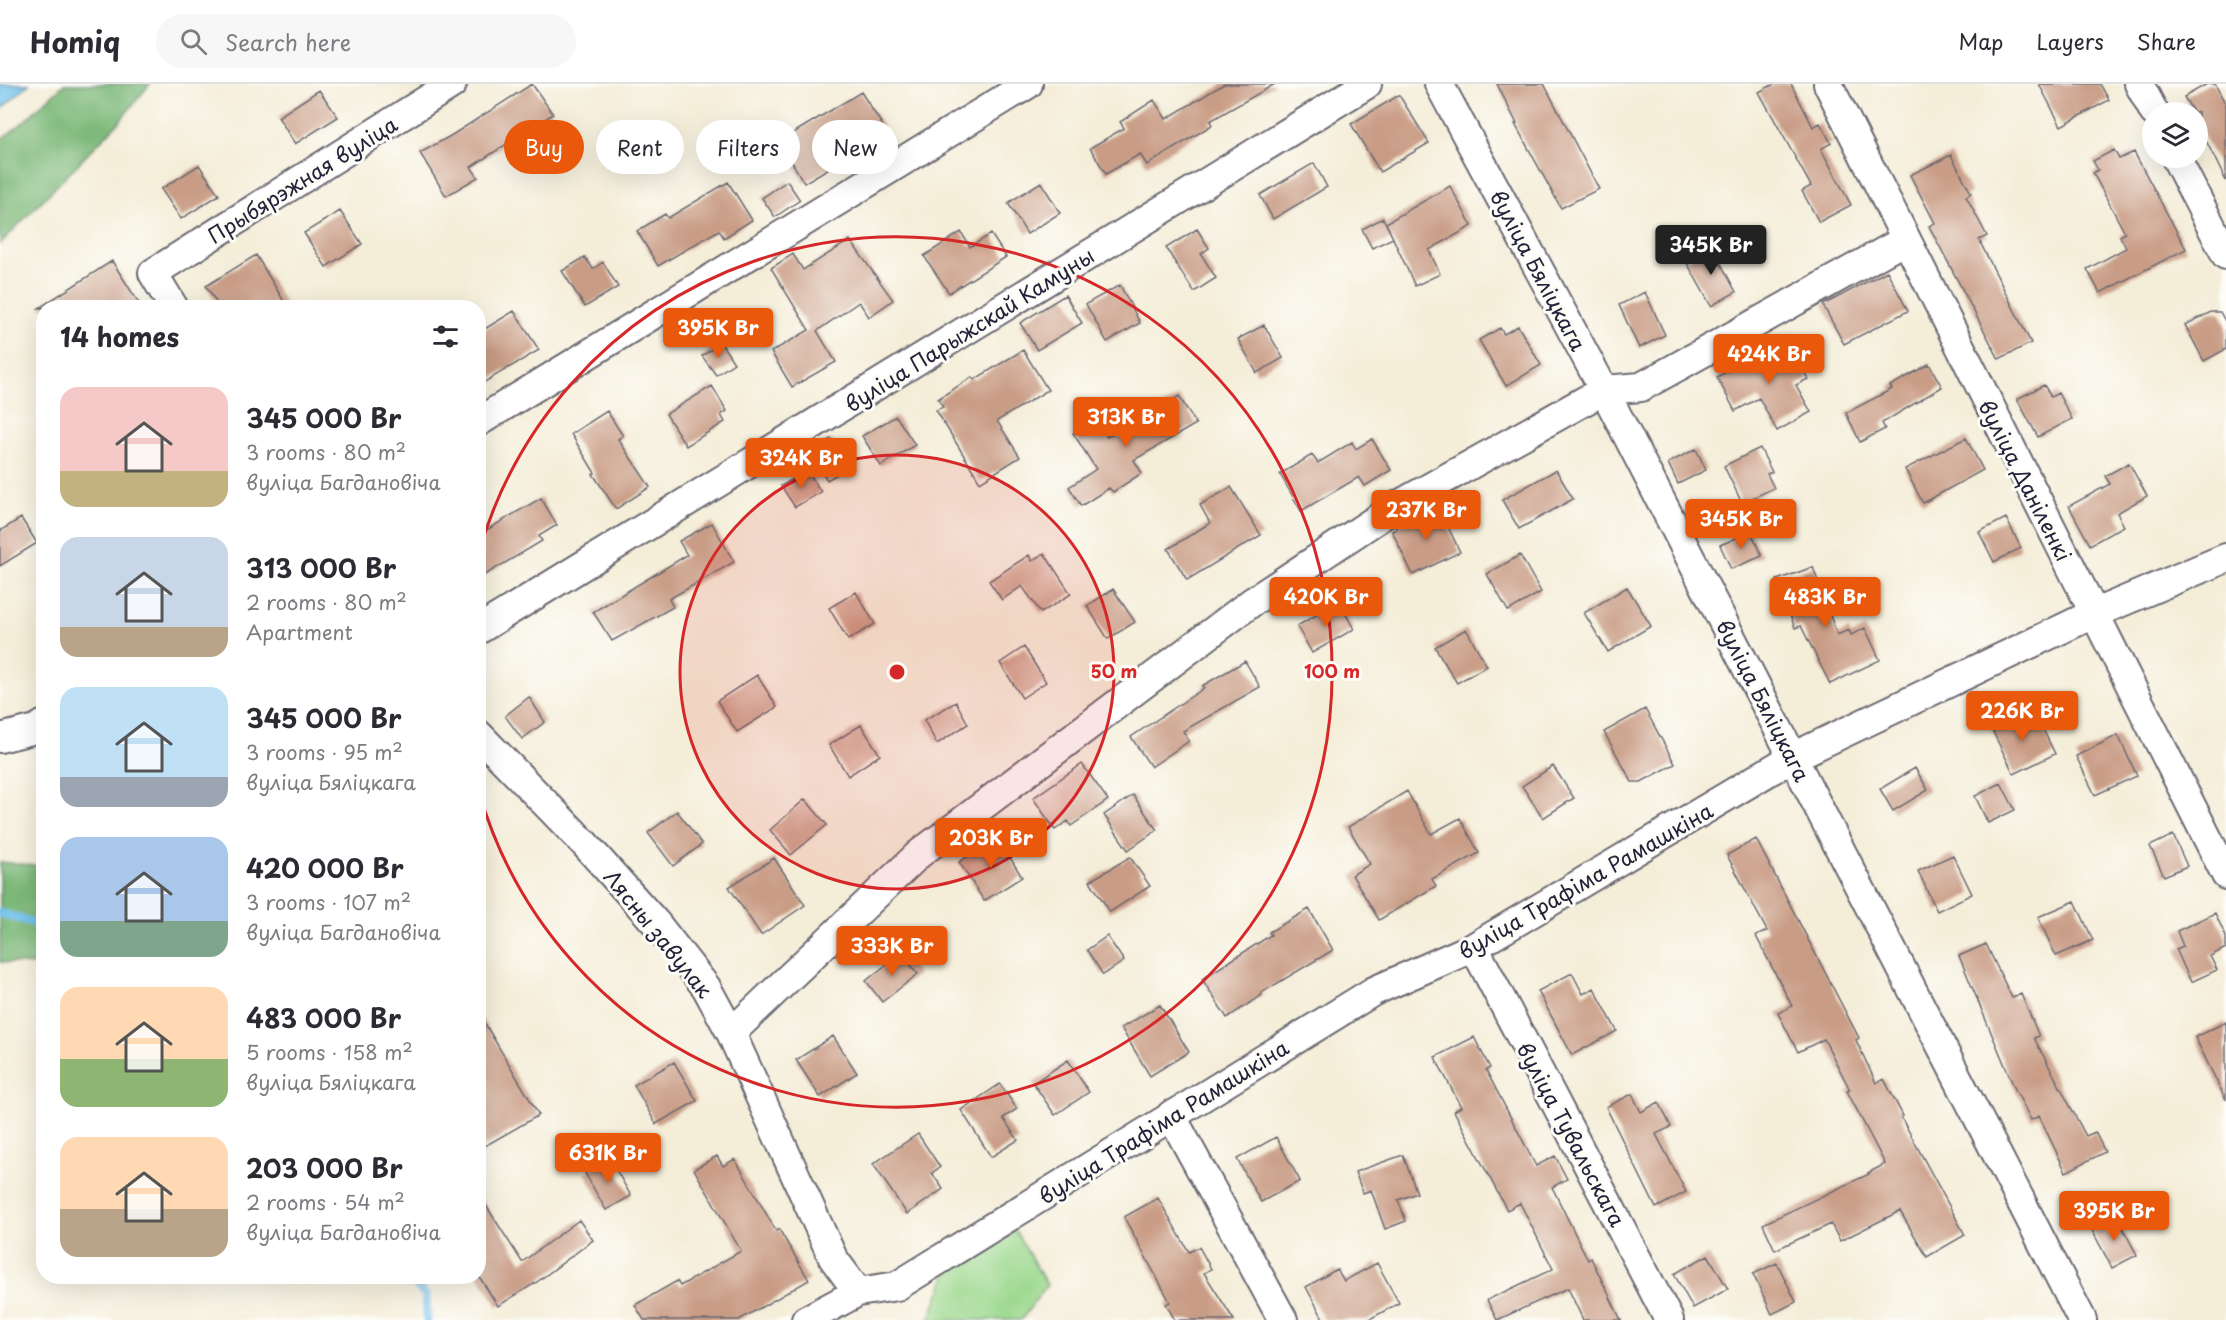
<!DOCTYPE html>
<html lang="en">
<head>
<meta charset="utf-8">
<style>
	body { margin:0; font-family:"Playpen Sans",sans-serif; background:#f7f7f7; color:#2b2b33; height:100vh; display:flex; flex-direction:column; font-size:22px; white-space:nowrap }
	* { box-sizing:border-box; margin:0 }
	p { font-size:20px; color:#7c7c81 }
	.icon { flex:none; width:33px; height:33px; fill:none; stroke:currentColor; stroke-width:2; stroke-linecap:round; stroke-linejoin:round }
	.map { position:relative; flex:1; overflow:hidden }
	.drawer { position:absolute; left:36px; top:216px; width:450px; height:984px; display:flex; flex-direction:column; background:#fff; border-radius:24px; box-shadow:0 6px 24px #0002 }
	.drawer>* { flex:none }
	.top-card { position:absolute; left:504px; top:36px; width:570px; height:54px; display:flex; gap:12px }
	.buttons { position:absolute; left:2142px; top:18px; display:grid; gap:12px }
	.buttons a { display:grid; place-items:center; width:66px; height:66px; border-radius:50%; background:#fff; box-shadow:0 6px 24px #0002; font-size:30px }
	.price { position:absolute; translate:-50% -51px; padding:0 14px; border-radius:6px; background:#ea580c; color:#fff; font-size:20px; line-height:39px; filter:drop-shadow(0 2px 3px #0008) }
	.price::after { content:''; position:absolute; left:50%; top:36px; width:18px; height:14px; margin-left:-9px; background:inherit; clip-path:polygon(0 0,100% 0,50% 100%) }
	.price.on { background:#222; color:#fff }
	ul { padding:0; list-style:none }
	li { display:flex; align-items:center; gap:18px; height:150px; padding:0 24px }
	li span { display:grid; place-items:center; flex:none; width:168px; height:120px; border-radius:18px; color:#555 }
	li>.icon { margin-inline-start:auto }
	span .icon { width:72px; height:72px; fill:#fffc; stroke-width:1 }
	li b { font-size:26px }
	h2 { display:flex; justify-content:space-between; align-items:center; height:72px; padding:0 24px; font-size:26px }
	.pill { padding:0 21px; border-radius:27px; background:#fff; box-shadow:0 6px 24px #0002; font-size:21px; line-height:54px }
	.pill.on { background:#ea580c; color:#fff }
	header { display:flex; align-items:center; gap:36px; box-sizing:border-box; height:84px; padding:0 30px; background:#fff; border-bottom:2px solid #e1e1e2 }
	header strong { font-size:28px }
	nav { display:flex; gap:33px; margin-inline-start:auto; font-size:21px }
	.search { width:420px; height:54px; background:#f7f7f7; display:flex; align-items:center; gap:15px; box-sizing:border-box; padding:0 21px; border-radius:33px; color:#7c7c81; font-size:22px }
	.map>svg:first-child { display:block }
</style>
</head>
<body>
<header>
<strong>Homiq</strong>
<div class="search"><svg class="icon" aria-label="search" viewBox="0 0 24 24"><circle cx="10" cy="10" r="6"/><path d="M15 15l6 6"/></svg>Search here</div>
<nav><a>Map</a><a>Layers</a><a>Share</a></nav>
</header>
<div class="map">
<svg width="2226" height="1236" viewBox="0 0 2226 1236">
	<rect width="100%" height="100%" fill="#fdfcf7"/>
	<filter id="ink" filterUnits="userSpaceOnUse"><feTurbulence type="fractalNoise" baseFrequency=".0167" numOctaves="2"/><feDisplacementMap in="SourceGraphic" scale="12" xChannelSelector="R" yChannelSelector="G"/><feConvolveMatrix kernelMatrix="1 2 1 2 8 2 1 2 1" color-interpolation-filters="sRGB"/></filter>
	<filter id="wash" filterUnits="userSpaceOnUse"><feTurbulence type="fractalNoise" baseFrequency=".008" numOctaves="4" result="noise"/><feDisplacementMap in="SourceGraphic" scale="24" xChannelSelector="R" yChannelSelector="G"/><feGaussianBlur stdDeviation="1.35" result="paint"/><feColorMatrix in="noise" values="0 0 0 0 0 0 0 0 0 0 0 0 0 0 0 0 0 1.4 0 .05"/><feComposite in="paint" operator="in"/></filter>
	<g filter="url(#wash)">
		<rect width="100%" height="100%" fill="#f4edd8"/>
		<path fill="#9bd88d" stroke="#5e7d64" stroke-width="1.5" d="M997,1144L1016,1148L1047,1201L1021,1236H929L949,1184Z"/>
		<path fill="#7cb878" stroke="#4f6d5a" stroke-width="1.5" d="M64,0H150L119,38L0,160V56L22,39Z
			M0,778L43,782V882L0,878Z"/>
		<path fill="#71c0ec" stroke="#4a7194" stroke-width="1.5" d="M0,0H29L0,26Z"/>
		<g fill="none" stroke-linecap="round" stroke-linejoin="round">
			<path stroke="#71c0ec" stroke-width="9" d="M0,829L44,842
				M409,1192L426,1212L427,1236"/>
		</g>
		<g id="blocks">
			<path fill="#c99c85" d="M532,0L553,30L471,83L478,93L446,112L420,69L452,51Z
				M1224,0H1275L1210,37L1212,41L1147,81L1140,70L1106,90L1090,64L1124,44L1120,38L1154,16L1166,35Z
				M1497,0H1544L1599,105L1561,124L1515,40H1517Z
				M1774,0H1791L1813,43L1820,39L1831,59L1821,65L1851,121L1819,138L1802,107L1811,102L1759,8Z
				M2039,0H2100L2109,16L2061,42Z
				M2207,0H2215L2226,21V97L2198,40V28H2193L2184,13Z
				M319,6L338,33L295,60L278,33Z
				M861,8L883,42L828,76L831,83L804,99L780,57Z
				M1399,11L1429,59L1380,88L1351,40Z
				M2114,66L2119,75L2134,68L2186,165L2100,209L2087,185L2126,164L2120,152L2125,149L2093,89L2098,86L2093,77Z
				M1951,71L1971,109L1966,112L1987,152L1979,156L2031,259L1999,275L1929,142L1935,139L1910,91Z
				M1314,79L1327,103L1273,135L1260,111Z
				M199,81L219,111L181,135L161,105Z
				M787,97L800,116L775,133L762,114Z
				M728,98L752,136L724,154L719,146L658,182L637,147L665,130L668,134Z
				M1041,98L1060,129L1027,150L1008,119Z
				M1450,102L1472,142L1429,166L1440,190L1415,202L1386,139Z
				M340,127L362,160L326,183L304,149Z
				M1383,134L1393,154L1372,164L1362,145Z
				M1197,145L1209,164L1201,170L1216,194L1194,208L1166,164Z
				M961,148L970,163L991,150L1006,173L949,209L924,172Z
				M850,156L893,216L869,233L859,218L817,247L836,278L792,303L771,268L809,246L771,184L793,170L803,186Z
				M1712,163L1736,208L1711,222L1686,177Z
				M256,171L288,224H220L206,202Z
				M585,173L593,185L603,178L618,203L585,223L562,187Z
				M112,177L142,224H39Z
				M1887,187L1908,227L1844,260L1823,221Z
				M1120,201L1140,239L1107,258L1086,220Z
				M1645,208L1665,251L1639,264L1619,221Z
				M1065,211L1082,239L1037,266L1020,239Z
				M514,227L539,266L478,302V249Z
				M2211,228H2220L2226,239V265L2204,277L2185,241Z
				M1264,241L1283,274L1257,289L1238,255Z
				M1518,242L1541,281L1506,302L1479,256L1500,244L1504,250Z
				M1786,255L1808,295L1796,301L1811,328L1777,347L1759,314L1735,327L1717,293Z
				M721,259L734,279L716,291L702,272Z
				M1023,266L1048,306L997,337L1020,373L980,398L936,326L943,323L938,315L972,293L974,296Z
				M1929,280L1942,303L1882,339L1885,345L1860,358L1846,329L1892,305L1890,302Z
				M2044,301L2051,313L2058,309L2072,335L2038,353L2017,315Z
				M712,302L727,327L721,331L725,338L686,362L666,330Z
				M1179,312L1196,340L1134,376L1142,389L1113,408L1109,404L1081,422L1069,403L1096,385L1073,349L1096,335L1107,353Z
				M607,327L623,352L618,355L650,403L616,425L593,390L595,389L571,350Z
				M896,332L915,361L881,382L862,352Z
				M1966,354L1983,386L1923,419L1905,385Z
				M831,355L848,384L827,396L810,367Z
				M1372,355L1391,386L1365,402L1359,393L1301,427L1280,390L1312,371L1318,379L1352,358L1356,365Z
				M1760,364L1772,388L1767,390L1774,404L1742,419L1724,382Z
				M1696,365L1706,386L1678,400L1668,379Z
				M2129,379L2147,412L2117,429L2124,442L2090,461L2069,422L2110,400L2105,392Z
				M807,386L821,408L795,423L781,402Z
				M1556,386L1573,415L1519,445L1502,416Z
				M1231,403L1261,451L1187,496L1168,465L1210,439L1200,421Z
				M541,414L557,441L539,452L542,457L478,495V451Z
				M1438,422L1460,468L1413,491L1392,447L1396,445V443Z
				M21,434L37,459L0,482V447Z
				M2006,434L2021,464L1994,478L1979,448Z
				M712,439L734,478L669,515L673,523L612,557L593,528L687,471L679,457Z
				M1751,448L1762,472L1731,485L1720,461Z
				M1044,469L1071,510L1041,529L1022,502L1002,516L989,497L1029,471L1032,477Z
				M1520,471L1541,508L1508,527L1487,490Z
				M1813,483L1837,551L1849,546L1851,551L1865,544L1880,576L1830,600L1801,542L1795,544L1777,496Z
				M1627,503L1651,542L1608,568L1584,529Z
				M1113,505L1135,538L1108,555L1087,522Z
				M856,508L875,540L848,556L829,524Z
				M1339,518L1354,545L1312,569L1297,542Z
				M1466,545L1487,582L1457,599L1435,563Z
				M1024,563L1046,598L1022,614L1000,579Z
				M1245,577L1260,603L1183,647L1189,657L1151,683L1131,653L1204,604L1202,602Z
				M757,591L777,623L737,648L717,617Z
				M529,613L545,638L522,655L505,632Z
				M956,618L968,640L937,660L924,636Z
				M1645,625L1675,680L1641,698H1632L1604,648Z
				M2022,626L2031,644L2040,639L2055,670L2014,690L1990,642Z
				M861,641L880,671L848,692L829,661Z
				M2118,651L2137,692L2095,711L2076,672Z
				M1082,680L1108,716L1071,742L1068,737L1055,746L1033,714Z
				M1553,682L1574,714L1543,734L1522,702Z
				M1915,684L1928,706L1893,727L1880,705Z
				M2001,699L2015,726L1988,739L1975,712Z
				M1407,707L1431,750L1460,734L1479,769L1432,795L1436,802L1379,836L1352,791L1370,780L1348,743Z
				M1133,711L1157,746L1128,766L1104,731Z
				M805,715L827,741L791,771L770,746Z
				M677,727L702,760L673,782L648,749Z
				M2173,751L2187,782L2164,792L2150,762Z
				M998,754L1022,793L984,817L959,778Z
				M1756,755L1859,954L1856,956L1876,999L1884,995L1903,1032L1901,1033L1965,1151L1927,1173L1900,1127L1840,1157L1831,1140L1775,1166L1763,1140L1869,1090L1868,1089L1885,1080L1847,1007L1850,1006L1824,955L1798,968L1778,929L1792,922L1756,852L1767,847L1727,771Z
				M1953,771L1972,810L1937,827L1918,787Z
				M1130,773L1150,802L1110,828L1090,797Z
				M774,774L805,821L761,851L729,803Z
				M2075,817L2093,856L2056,872L2038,833Z
				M1309,825L1333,866L1261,909L1262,911L1227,934L1202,895L1271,851L1269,848Z
				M2215,829L2226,853V864L2210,872L2217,886L2191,898L2176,865L2183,862L2177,847Z
				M1107,852L1124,877L1103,891L1087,866Z
				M1986,860L2012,914L2021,910L2039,952L2034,954L2086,1052L2095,1048L2105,1068L2066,1088L2039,1032L2031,1036L2014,1003L1959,872Z
				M901,869L918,890L882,918L866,897Z
				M1572,889L1583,910L1594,904L1617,947L1572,971L1538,907Z
				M1160,921L1189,968L1150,992L1121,944Z
				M478,928L539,1031L478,1066Z
				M2226,938V1016L2195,953Z
				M833,952L857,989L820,1013L796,976Z
				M1474,953L1490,984L1486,986L1536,1082L1555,1072L1567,1095L1552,1103L1588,1176L1591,1174L1621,1236H1583L1568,1204L1497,1236L1487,1216L1553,1185L1520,1119L1507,1126L1454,1027L1461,1023L1435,973Z
				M1068,976L1089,1008L1055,1031L1033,999Z
				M674,978L697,1017L656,1040L634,1001Z
				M1000,1000L1017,1025L1003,1034L1018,1056L991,1073L961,1026Z
				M1632,1010L1641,1028L1659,1018L1671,1043L1656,1050L1686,1108L1656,1124L1606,1023Z
				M918,1050L940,1083L932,1089L943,1105L907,1130L873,1080Z
				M1276,1053L1300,1097L1261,1118L1237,1075Z
				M1403,1071L1417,1109L1398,1116L1406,1137L1385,1145L1371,1106L1363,1109L1355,1088Z
				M717,1072L723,1082L735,1075L776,1147L779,1145L809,1196L739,1236H644L635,1221L677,1197L680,1202L741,1167L694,1085Z
				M610,1075L631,1112L606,1126L585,1089Z
				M478,1109L522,1178L579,1136L593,1156L537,1198L498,1222L478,1191Z
				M1158,1114L1189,1168L1199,1163L1211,1185L1204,1189L1234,1236H1175L1166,1220L1170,1218L1124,1133Z
				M2116,1131L2137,1171L2112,1184L2091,1144Z
				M1708,1171L1728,1205L1693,1224L1674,1190Z
				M1377,1179L1399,1219L1368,1236H1324L1306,1203L1337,1185L1344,1197Z
				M1777,1179L1796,1218L1772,1230L1753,1190Z"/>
		</g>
	</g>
	<g filter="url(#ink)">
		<use href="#blocks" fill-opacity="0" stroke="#6c6972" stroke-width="1.5"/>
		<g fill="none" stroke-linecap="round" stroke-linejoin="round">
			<defs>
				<path id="minor" d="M1439,0L1604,306L2082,1236
					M1828,0L2226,791
					M2139,0L2154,28
					M2176,74L2226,171
					M174,224L153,189L452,0
					M478,338L1028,0
					M478,546L1367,0
					M478,650L584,759L655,838L706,903L731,949L833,1174L858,1208
					M0,654L36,645L44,640
					M1474,863L1669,1236
					M731,949L919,770L1252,518L1395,423L1604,306L1641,303L1905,156
					M1171,1031L1283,1236
					M806,1236L858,1208L897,1202L1374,907L1474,863L1793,673L2093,530L2226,474"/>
			</defs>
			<use href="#minor" stroke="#6c6972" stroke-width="32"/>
			<use href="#minor" stroke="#fff" stroke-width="28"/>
		</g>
	</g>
	<circle cx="897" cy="588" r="217" fill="#d62828" fill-opacity=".12"/>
	<g fill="none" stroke="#d62828" stroke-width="3">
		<circle cx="897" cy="588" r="217"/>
		<path d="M479 468A435 435 0 1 1 479 708"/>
	</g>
	<g text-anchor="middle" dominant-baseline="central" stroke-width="6" stroke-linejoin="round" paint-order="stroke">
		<g font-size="21" fill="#22223b" stroke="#fdfcf7">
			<text transform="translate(302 95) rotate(-32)">Прыбярэжная вуліца</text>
			<text transform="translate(1539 186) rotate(62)">вуліца Бяліцкага</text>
			<text transform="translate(969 245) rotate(-32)">вуліца Парыжскай Камуны</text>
			<text transform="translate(2026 396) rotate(63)">вуліца Даніленкі</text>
			<text transform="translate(1764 616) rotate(63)">вуліца Бяліцкага</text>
			<text transform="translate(1585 796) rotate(-30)">вуліца Трафіма Рамашкіна</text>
			<text transform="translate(659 849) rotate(51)">Лясны завулак</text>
			<text transform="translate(1163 1037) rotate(-32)">вуліца Трафіма Рамашкіна</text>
			<text transform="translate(1572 1050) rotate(62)">вуліца Тувальскага</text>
		</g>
	</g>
	<circle cx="897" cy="588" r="9" fill="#d62828" stroke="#fdfcf7" stroke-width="3"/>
	<g font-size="18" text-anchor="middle" font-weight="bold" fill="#d62828" stroke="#fdfcf7" stroke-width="6" stroke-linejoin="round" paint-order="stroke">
		<text x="1114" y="594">50 m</text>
		<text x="1332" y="594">100 m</text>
	</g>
</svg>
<div class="buttons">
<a><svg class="icon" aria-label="layers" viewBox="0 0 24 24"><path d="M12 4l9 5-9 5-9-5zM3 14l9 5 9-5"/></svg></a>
</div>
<b class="price on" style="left:1711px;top:192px">345K Br</b>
<b class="price" style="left:718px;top:275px">395K Br</b>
<b class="price" style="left:1769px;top:301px">424K Br</b>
<b class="price" style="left:1126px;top:364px">313K Br</b>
<b class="price" style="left:801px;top:405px">324K Br</b>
<b class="price" style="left:1426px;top:457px">237K Br</b>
<b class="price" style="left:1741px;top:466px">345K Br</b>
<b class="price" style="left:1326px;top:544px">420K Br</b>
<b class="price" style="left:1825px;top:544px">483K Br</b>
<b class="price" style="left:2022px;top:658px">226K Br</b>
<b class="price" style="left:991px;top:785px">203K Br</b>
<b class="price" style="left:892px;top:893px">333K Br</b>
<b class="price" style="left:608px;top:1100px">631K Br</b>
<b class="price" style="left:2114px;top:1158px">395K Br</b>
<div class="top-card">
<a class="pill on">Buy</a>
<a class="pill">Rent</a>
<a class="pill">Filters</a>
<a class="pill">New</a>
</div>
<section class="drawer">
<h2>14 homes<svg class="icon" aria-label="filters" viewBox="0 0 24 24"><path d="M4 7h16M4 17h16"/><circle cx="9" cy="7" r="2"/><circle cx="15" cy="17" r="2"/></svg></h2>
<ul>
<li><span style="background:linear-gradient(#f6c9c9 70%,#c2b280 0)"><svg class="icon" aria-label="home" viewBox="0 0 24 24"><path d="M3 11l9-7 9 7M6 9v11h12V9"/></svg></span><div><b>345 000 Br</b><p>3 rooms · 80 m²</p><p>вуліца Багдановіча</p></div></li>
<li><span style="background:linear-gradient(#c9d6e8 75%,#b9a48a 0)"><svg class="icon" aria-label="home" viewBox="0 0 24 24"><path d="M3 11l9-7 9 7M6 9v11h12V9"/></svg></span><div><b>313 000 Br</b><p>2 rooms · 80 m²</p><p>Apartment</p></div></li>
<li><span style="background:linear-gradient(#bfe0f5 75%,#9aa5b1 0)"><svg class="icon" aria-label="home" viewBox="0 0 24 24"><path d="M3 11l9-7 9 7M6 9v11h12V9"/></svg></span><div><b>345 000 Br</b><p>3 rooms · 95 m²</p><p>вуліца Бяліцкага</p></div></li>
<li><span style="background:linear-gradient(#a9c7e8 70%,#7fa58c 0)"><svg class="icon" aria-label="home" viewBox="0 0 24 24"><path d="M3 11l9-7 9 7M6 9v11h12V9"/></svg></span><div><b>420 000 Br</b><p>3 rooms · 107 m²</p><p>вуліца Багдановіча</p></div></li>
<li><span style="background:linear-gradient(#ffd9b3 60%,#8fb573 0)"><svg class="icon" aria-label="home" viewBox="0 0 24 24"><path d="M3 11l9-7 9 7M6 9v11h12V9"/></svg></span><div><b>483 000 Br</b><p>5 rooms · 158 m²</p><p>вуліца Бяліцкага</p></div></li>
<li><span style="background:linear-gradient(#ffd9b3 60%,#b9a48a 0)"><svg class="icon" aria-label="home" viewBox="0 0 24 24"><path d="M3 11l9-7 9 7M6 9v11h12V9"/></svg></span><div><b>203 000 Br</b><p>2 rooms · 54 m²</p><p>вуліца Багдановіча</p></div></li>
</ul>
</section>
</div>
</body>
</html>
